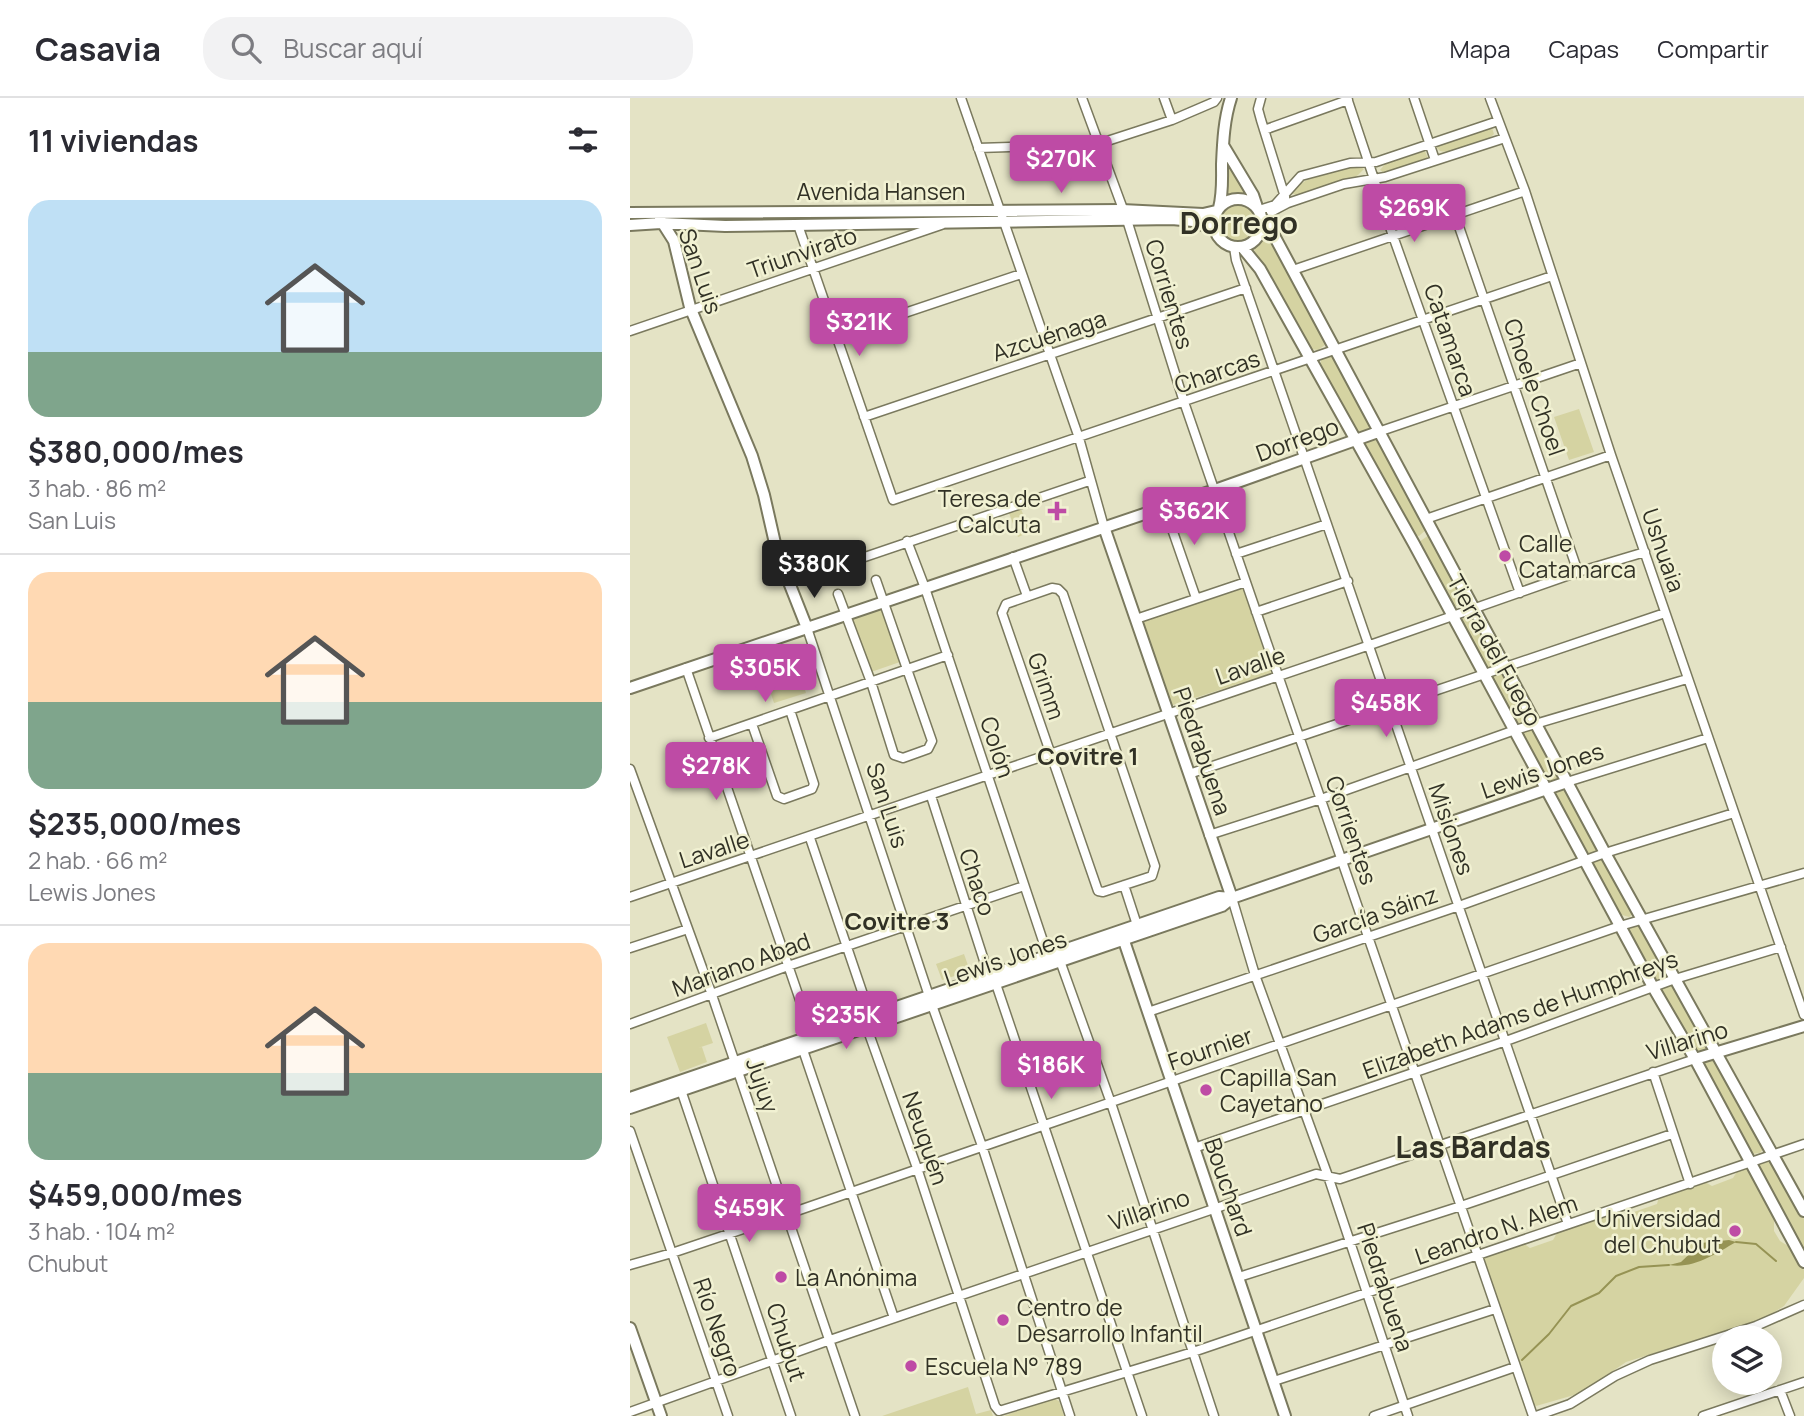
<!DOCTYPE html>
<html lang="es">
<head>
<meta charset="utf-8">
<style>
	body { margin:0; font-family:Manrope,sans-serif; background:#f2f2f3; color:#2b2b33; height:100vh; display:flex; flex-direction:column; font-size:26px; white-space:nowrap }
	* { box-sizing:border-box; margin:0 }
	p { font-size:23px; color:#7c7c81 }
	.icon { flex:none; width:38px; height:38px; fill:none; stroke:currentColor; stroke-width:2; stroke-linecap:round; stroke-linejoin:round }
	.map { position:relative; flex:1; overflow:hidden }
	.sheet { display:flex; flex-direction:column; background:#fff; width:630px }
	.sheet>* { flex:none }
	.buttons { position:absolute; left:1082px; top:1227px; display:grid; gap:14px }
	.buttons a { display:grid; place-items:center; width:70px; height:70px; border-radius:50%; background:#fff; box-shadow:0 4px 18px #0003; font-size:35px }
	.price { position:absolute; translate:-50% -60px; padding:0 16px; border-radius:7px; background:#be4ba5; color:#fff; font-size:23px; line-height:46px; filter:drop-shadow(0 2px 4px #0008) }
	.price::after { content:''; position:absolute; left:50%; top:42px; width:21px; height:16px; margin-left:-10px; background:inherit; clip-path:polygon(0 0,100% 0,50% 100%) }
	.price.active { background:#222; color:#fff }
	ul { padding:0; list-style:none }
	li { display:grid; align-content:center; gap:14px; height:371px; padding:0 28px }
	li+li { border-top:2px solid #e1e1e2 }
	li span { display:grid; place-items:center; height:217px; border-radius:21px; color:#555 }
	li>.icon { margin-inline-start:auto }
	span .icon { width:126px; height:126px; fill:#fffc; stroke-width:1 }
	li b { font-size:30px }
	h2 { display:flex; justify-content:space-between; align-items:center; height:84px; padding:0 28px; font-size:30px }
	header { display:flex; align-items:center; gap:42px; box-sizing:border-box; height:98px; padding:0 35px; background:#fff; border-bottom:2px solid #e1e1e2 }
	header strong { font-size:33px }
	nav { display:flex; gap:38px; margin-inline-start:auto; font-size:24px }
	.search { width:490px; height:63px; background:#f2f2f3; display:flex; align-items:center; gap:18px; box-sizing:border-box; padding:0 24px; border-radius:28px; color:#7c7c81; font-size:26px }
	main { display:flex; flex:1; min-height:0 }
	.map>svg:first-child { display:block }
</style>
</head>
<body>
<header>
<strong>Casavia</strong>
<div class="search"><svg class="icon" aria-label="search" viewBox="0 0 24 24"><circle cx="10" cy="10" r="6"/><path d="M15 15l6 6"/></svg>Buscar aquí</div>
<nav><a>Mapa</a><a>Capas</a><a>Compartir</a></nav>
</header>
<main>
<section class="sheet">
<h2>11 viviendas<svg class="icon" aria-label="filters" viewBox="0 0 24 24"><path d="M4 7h16M4 17h16"/><circle cx="9" cy="7" r="2"/><circle cx="15" cy="17" r="2"/></svg></h2>
<ul>
<li><span style="background:linear-gradient(#bfe0f5 70%,#7fa58c 0)"><svg class="icon" aria-label="home" viewBox="0 0 24 24"><path d="M3 11l9-7 9 7M6 9v11h12V9"/></svg></span><div><b>$380,000/mes</b><p>3 hab. · 86 m²</p><p>San Luis</p></div></li>
<li><span style="background:linear-gradient(#ffd9b3 60%,#7fa58c 0)"><svg class="icon" aria-label="home" viewBox="0 0 24 24"><path d="M3 11l9-7 9 7M6 9v11h12V9"/></svg></span><div><b>$235,000/mes</b><p>2 hab. · 66 m²</p><p>Lewis Jones</p></div></li>
<li><span style="background:linear-gradient(#ffd9b3 60%,#7fa58c 0)"><svg class="icon" aria-label="home" viewBox="0 0 24 24"><path d="M3 11l9-7 9 7M6 9v11h12V9"/></svg></span><div><b>$459,000/mes</b><p>3 hab. · 104 m²</p><p>Chubut</p></div></li>
</ul>
</section>
<div class="map">
<svg width="1174" height="1318" viewBox="0 0 1174 1318">
	<rect width="100%" height="100%" fill="#e4e3c5"/>
	<path fill="#d5d3a2" d="M862,30L864,36C854,47 824,56 810,53L807,50V48Z
		M595,51L622,103L603,99L592,103Z
		M795,53L798,60L795,63L756,76L750,72L755,66Z
		M729,68L734,71L726,79L717,80L668,98L661,95C677,76 705,72 729,68Z
		M588 125a21 21 0 1 1 42 0a21 21 0 1 1-42 0Z
		M363,116L364,120L122,124L36,123L33,117Z
		M636,131L696,243L695,247L688,252L680,251L632,164L624,155L625,148Z
		M703,258L741,325L739,333L726,334L690,270L691,262Z
		M949,311L964,354L939,362L924,319Z
		M736,339L750,343L798,430L789,438L783,437L734,346L733,342Z
		M391,411L400,434L388,439L379,415Z
		M799,437L834,500V504L824,509L789,447V444Z
		M613,490L642,575L540,608L511,523Z
		M250,508L270,564L241,574L221,519Z
		M830,514H840L868,563L865,568L858,570L854,569L828,521Z
		M160,547L176,595L144,605L128,557Z
		M871,572L901,623L887,626L859,578Z
		M904,630L929,681L919,686L890,632Z
		M931,690L938,693L969,754L960,757L957,756L924,695Z
		M971,759L1005,814L999,819L989,816L963,767L964,762Z
		M1008,826L1038,880L1025,884L995,829Z
		M334,856L340,873L312,882L306,866Z
		M1041,886L1078,950V952L1066,954L1030,892Z
		M76,925L83,945L68,950L72,949L77,964L50,974L37,939Z
		M1083,958L1134,1050L1130,1055L1121,1056L1071,968L1072,963Z
		M1140,1061L1174,1121V1157L1126,1067L1128,1064Z
		M1115,1069L1121,1074L1144,1117V1133L1150,1143L1163,1151L1174,1172V1180L1154,1208L1133,1221L996,1264L951,1295L906,1308L903,1306L853,1159L893,1145L900,1150L923,1142L927,1135L972,1119L981,1122L1027,1106L1029,1099L1075,1084L1082,1088L1103,1080L1108,1072Z
		M338,1289L346,1316L361,1312L363,1318H252Z
		M423,1300L429,1303L434,1318H374Z"/>
	<path fill="#969354" d="M1099,1142L1106,1144C1085,1156 1064,1171 1039,1167L1051,1164L1071,1145Z"/>
	<g fill="none" stroke-linecap="round" stroke-linejoin="round">
		<path stroke="#969354" stroke-width="2" d="M1106,1144L1126,1146L1146,1163
			M892,1262L919,1236L941,1208L969,1195L986,1178L1009,1169L1039,1167"/>
		<defs>
			<path id="street" d="M331,0L449,340L474,429
				M452,0L497,122L554,304L903,1318
				M534,0L542,22
				M631,0L628,11L631,22L655,99
				M717,0L763,138L890,495
				M784,0L805,62
				M860,0L895,93L981,357L1174,917
				M634,32L718,2
				M348,50L468,46L542,22L584,4L587,0
				M629,112L645,107L671,78L720,65L746,64L868,23
				M641,114L658,105L714,86L755,79L875,40
				M825,117L948,474
				M168,127L263,402L922,178
				M604,149L606,162L938,1126
				M663,172L895,93
				M0,233L311,127
				M206,238L391,176
				M234,319L616,190
				M748,334L951,265
				M534,408L566,500
				M796,421L981,357
				M277,443L295,490L419,861
				M606,456L697,426
				M383,459L397,498
				M161,484L459,383
				M422,490L428,491L433,496L525,768L522,778L473,794L468,793L372,515L376,506Z
				M208,496L241,584L264,657L273,660L298,651L302,643L246,482
				M626,514L718,483
				M506,521L616,484
				M177,530L302,907L352,1048L440,1318
				M56,570L183,940
				M122,626L147,698L154,701L182,691L184,686L160,612
				M79,640L318,557
				M0,671L82,897L225,1318
				M559,676L1035,515
				M937,684L1078,640
				M301,698L359,878L366,886L512,1318
				M579,737L691,701L885,632L1057,581
				M180,740L240,917L237,930L287,1070L365,1308L369,1313L563,1254L1174,1046
				M494,787L508,830
				M0,799L740,547L948,474L1015,454
				M602,800L625,877L698,1078L778,1318
				M0,850L58,831
				M429,860L481,1005L584,1318
				M518,914L829,808L975,755L1104,715
				M0,926L158,868L394,788
				M172,949L264,1220
				M1023,974L1060,1086
				M50,989L161,1318
				M0,1033L98,1318
				M564,1050L876,943L1045,881L1151,849
				M0,1167L42,1155L158,1116L990,828L1174,775
				M609,1179L831,1108L1042,1036
				M644,1283L865,1211
				M1150,1292L1160,1318
				M0,1314L200,1242L686,1076L710,1081L1065,961
				M744,1318L885,1269
				M906,1318L940,1306L985,1278L1020,1262L1126,1228L1174,1207
				M1073,1318L1174,1284"/>
			<path id="secondary" d="M593,47L623,97L627,109
				M584 125a24 24 0 1 1 48 0a24 24 0 1 1-48 0Z
				M589,110C593,95 592,82 592,66C593,44 594,21 601,0
				M0,115L492,112L573,116L586,113
				M632,120L640,130L975,755L1174,1113
				M30,121L44,143L60,209L122,358L134,397L147,454L177,530
				M0,127L31,125L95,128L542,121L563,123L585,132
				M612,149L630,171L784,446L1023,889L1065,961L1174,1164
				M474,429L602,800
				M0,590L585,392L748,334
				M492,837L655,1318
				M1065,961L1174,928
				M0,1000L589,799L602,800
				M0,1010L592,808L602,800L937,684
				M0,1230L31,1318"/>
		</defs>
		<use href="#street" stroke="#7a795e" stroke-width="11"/>
		<use href="#secondary" stroke="#7a795e" stroke-width="14"/>
		<use href="#street" stroke="#fff" stroke-width="8"/>
		<use href="#secondary" stroke="#fff" stroke-width="10"/>
	</g>
	<g fill="#be4ba5" stroke="#f1f1d2" stroke-width="2.5">
		<path d="M423.5 402.5h7v7h7v7h-7v7h-7v-7h-7v-7h7z"/>
		<circle cx="875" cy="458" r="7"/>
		<circle cx="576" cy="992" r="7"/>
		<circle cx="1105" cy="1133" r="7"/>
		<circle cx="151" cy="1179" r="7"/>
		<circle cx="373" cy="1222" r="7"/>
		<circle cx="281" cy="1268" r="7"/>
	</g>
	<g text-anchor="middle" dominant-baseline="central" stroke-width="5" stroke-linejoin="round" paint-order="stroke">
		<g font-size="23" fill="#313125" stroke="#f1f1d2">
			<text x="251" y="93">Avenida Hansen</text>
			<text transform="translate(172 154) rotate(-19)">Triunvirato</text>
			<text transform="translate(71 173) rotate(71)">San Luis</text>
			<text transform="translate(540 196) rotate(73)">Corrientes</text>
			<text transform="translate(419 237) rotate(-18)">Azcuénaga</text>
			<text transform="translate(821 242) rotate(71)">Catamarca</text>
			<text transform="translate(587 273) rotate(-19)">Charcas</text>
			<text transform="translate(905 289) rotate(71)">Choele Choel</text>
			<text transform="translate(667 341) rotate(-20)">Dorrego</text>
			<text transform="translate(1034 452) rotate(71)">Ushuaia</text>
			<text transform="translate(865 552) rotate(61)">Tierra del Fuego</text>
			<text transform="translate(620 567) rotate(-19)">Lavalle</text>
			<text transform="translate(417 588) rotate(71)">Grimm</text>
			<text transform="translate(368 649) rotate(72)">Colón</text>
			<text transform="translate(573 653) rotate(71)">Piedrabuena</text>
			<text transform="translate(912 672) rotate(-19)">Lewis Jones</text>
			<text transform="translate(258 707) rotate(72)">San Luis</text>
			<text transform="translate(822 731) rotate(71)">Misiones</text>
			<text transform="translate(722 732) rotate(71)">Corrientes</text>
			<text transform="translate(84 751) rotate(-18)">Lavalle</text>
			<text transform="translate(348 784) rotate(72)">Chaco</text>
			<text transform="translate(745 816) rotate(-19)">García Sáinz</text>
			<text transform="translate(375 860) rotate(-19)">Lewis Jones</text>
			<text transform="translate(111 866) rotate(-20)">Mariano Abad</text>
			<text transform="translate(890 916) rotate(-20)">Elizabeth Adams de Humphreys</text>
			<text transform="translate(1057 942) rotate(-17)">Villarino</text>
			<text transform="translate(580 950) rotate(-19)">Fournier</text>
			<text transform="translate(133 987) rotate(71)">Jujuy</text>
			<text transform="translate(296 1040) rotate(71)">Neuquén</text>
			<text transform="translate(599 1089) rotate(71)">Bouchard</text>
			<text transform="translate(519 1111) rotate(-19)">Villarino</text>
			<text transform="translate(866 1131) rotate(-19)">Leandro N. Alem</text>
			<text transform="translate(756 1189) rotate(72)">Piedrabuena</text>
			<text transform="translate(88 1229) rotate(71)">Río Negro</text>
			<text transform="translate(157 1244) rotate(72)">Chubut</text>
		</g>
		<g font-size="23" fill="#313125" stroke="#f1f1d2" text-anchor="start">
			<text x="411" y="400" text-anchor="end">Teresa de<tspan x="411" dy="26">Calcuta</tspan></text>
			<text x="889" y="445">Calle<tspan x="889" dy="26">Catamarca</tspan></text>
			<text x="590" y="979">Capilla San<tspan x="590" dy="26">Cayetano</tspan></text>
			<text x="1091" y="1120" text-anchor="end">Universidad<tspan x="1091" dy="26">del Chubut</tspan></text>
			<text x="165" y="1179">La Anónima</text>
			<text x="387" y="1209">Centro de<tspan x="387" dy="26">Desarrollo Infantil</tspan></text>
			<text x="295" y="1268">Escuela N° 789</text>
		</g>
		<g font-size="24" font-weight="bold" fill="#313125" stroke="#f1f1d2">
			<text x="458" y="657">Covitre 1</text>
			<text x="267" y="822">Covitre 3</text>
		</g>
		<g font-size="30" font-weight="bold" fill="#313125" stroke="#f1f1d2">
			<text x="609" y="124">Dorrego</text>
			<text x="843" y="1048">Las Bardas</text>
		</g>
	</g>
</svg>
<div class="buttons">
<a><svg class="icon" aria-label="layers" viewBox="0 0 24 24"><path d="M12 4l9 5-9 5-9-5zM3 14l9 5 9-5"/></svg></a>
</div>
<b class="price" style="left:431px;top:97px">$270K</b>
<b class="price" style="left:784px;top:146px">$269K</b>
<b class="price" style="left:229px;top:260px">$321K</b>
<b class="price" style="left:564px;top:449px">$362K</b>
<b class="price active" style="left:184px;top:502px">$380K</b>
<b class="price" style="left:135px;top:606px">$305K</b>
<b class="price" style="left:756px;top:641px">$458K</b>
<b class="price" style="left:86px;top:704px">$278K</b>
<b class="price" style="left:216px;top:953px">$235K</b>
<b class="price" style="left:421px;top:1003px">$186K</b>
<b class="price" style="left:119px;top:1146px">$459K</b>
</div>
</main>
</body>
</html>
